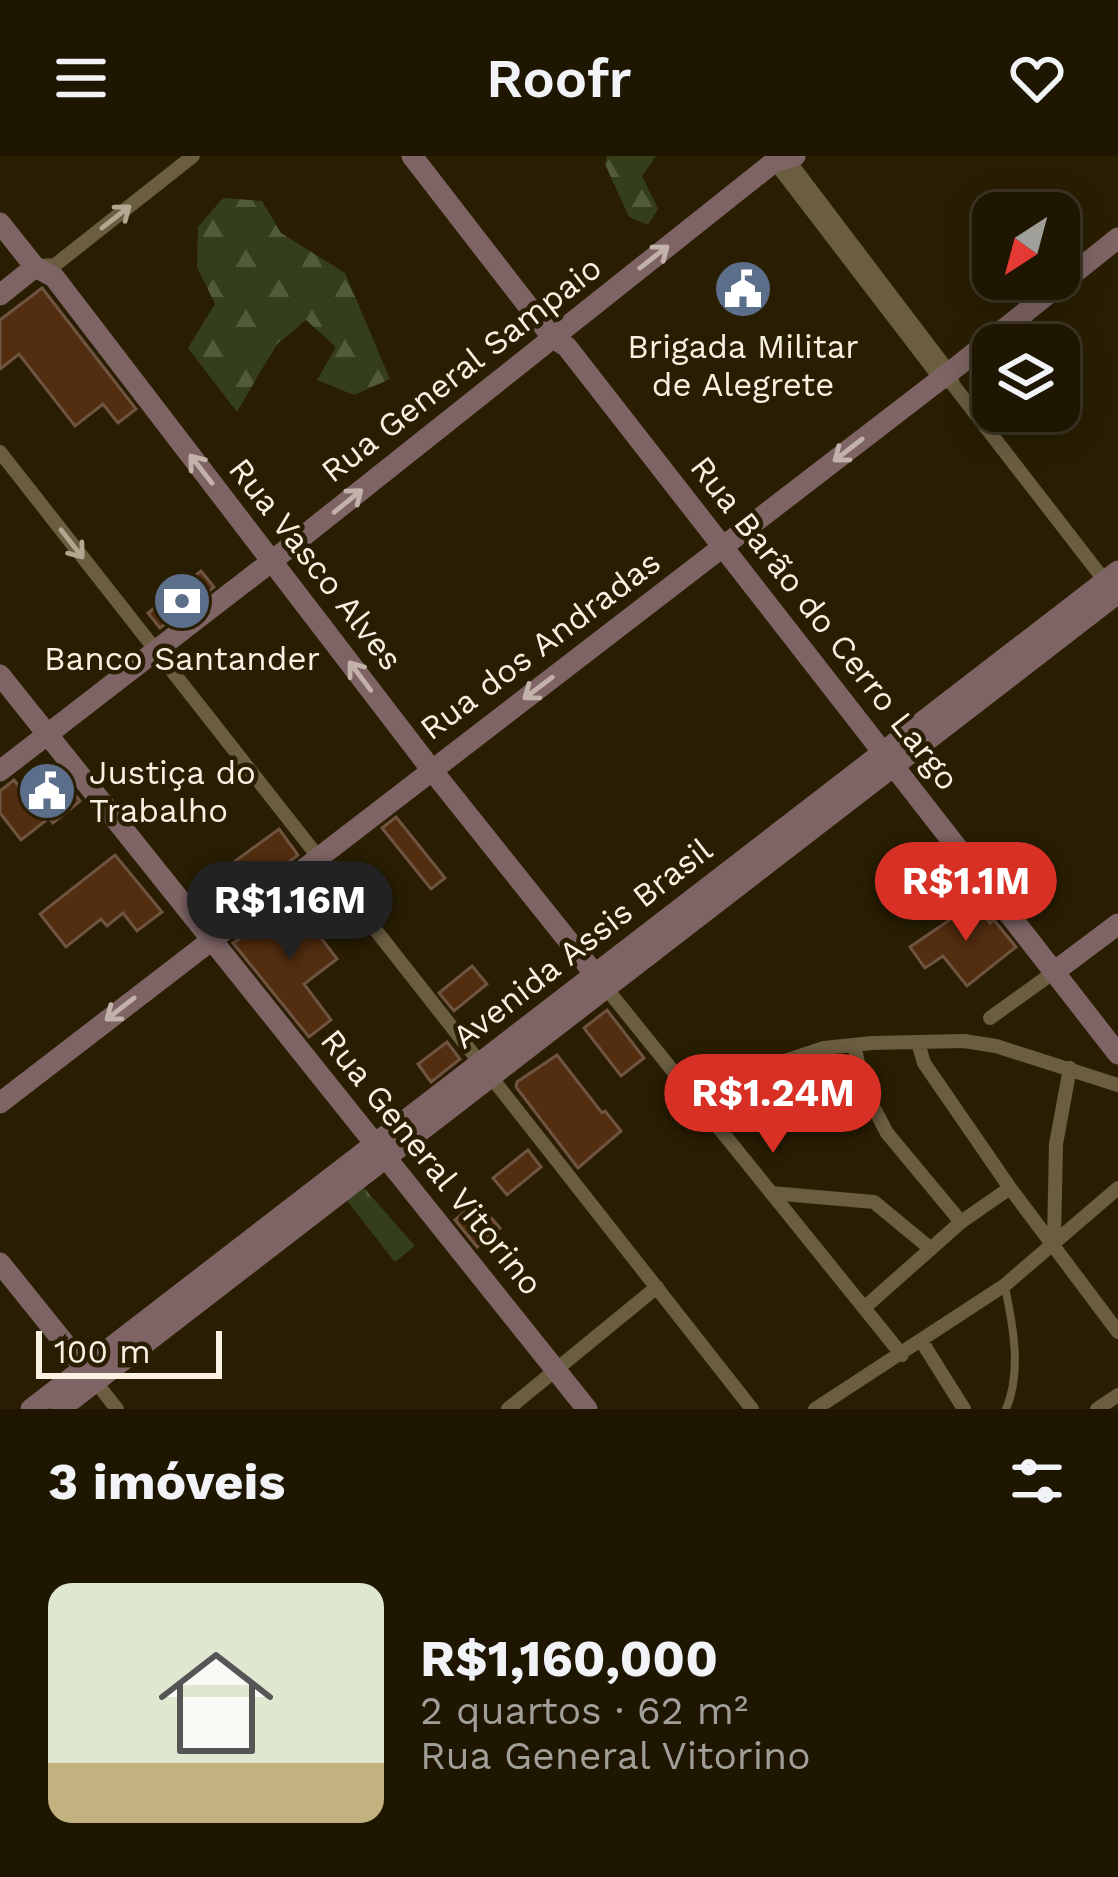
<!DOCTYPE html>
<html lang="pt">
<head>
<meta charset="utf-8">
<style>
	body { margin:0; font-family:"Work Sans",sans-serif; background:#2c2311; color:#f1f3f6; height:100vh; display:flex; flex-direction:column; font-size:45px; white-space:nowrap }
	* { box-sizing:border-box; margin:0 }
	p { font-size:39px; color:#a19f99 }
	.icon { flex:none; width:66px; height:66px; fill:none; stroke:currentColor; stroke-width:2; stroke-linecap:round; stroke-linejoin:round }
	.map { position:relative; height:1253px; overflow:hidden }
	.details { display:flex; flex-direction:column; background:#1f1602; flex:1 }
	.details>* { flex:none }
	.needle { width:78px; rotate:216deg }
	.fabs { position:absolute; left:972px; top:36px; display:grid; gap:24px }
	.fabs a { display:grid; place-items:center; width:108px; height:108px; border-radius:24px; background:#1f1602; box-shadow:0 6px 30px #0003,0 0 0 3px #3c3524; font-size:60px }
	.scale { position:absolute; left:36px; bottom:30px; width:186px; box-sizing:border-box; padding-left:12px; border:6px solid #f9f2e2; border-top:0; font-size:33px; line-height:42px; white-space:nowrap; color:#f9f2e2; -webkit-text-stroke:9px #291e02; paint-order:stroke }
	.price { position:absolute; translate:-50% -102px; padding:0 27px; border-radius:42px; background:#d93025; color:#fff; font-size:39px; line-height:78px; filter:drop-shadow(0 3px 6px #0008) }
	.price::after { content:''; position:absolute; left:50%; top:72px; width:36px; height:27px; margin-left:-18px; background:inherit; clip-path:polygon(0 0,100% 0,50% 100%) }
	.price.on { background:#222; color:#fff }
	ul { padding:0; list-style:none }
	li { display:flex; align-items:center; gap:36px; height:300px; padding:0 48px }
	li span { display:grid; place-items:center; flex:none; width:336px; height:240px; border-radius:24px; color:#555 }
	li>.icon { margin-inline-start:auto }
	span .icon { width:144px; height:144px; fill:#fffc; stroke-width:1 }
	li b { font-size:51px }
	h2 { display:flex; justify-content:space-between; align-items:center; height:144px; padding:0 48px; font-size:51px }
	header { display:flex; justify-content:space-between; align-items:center; height:156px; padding:0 48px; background:#1f1602; font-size:54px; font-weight:600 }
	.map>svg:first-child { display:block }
</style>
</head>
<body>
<header><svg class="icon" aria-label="menu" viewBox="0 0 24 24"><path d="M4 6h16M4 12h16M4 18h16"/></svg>Roofr<svg class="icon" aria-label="heart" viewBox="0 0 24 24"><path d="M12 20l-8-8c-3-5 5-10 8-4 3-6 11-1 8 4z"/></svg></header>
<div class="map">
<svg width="1118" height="1253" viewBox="0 0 1118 1253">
	<defs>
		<pattern id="grass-tufts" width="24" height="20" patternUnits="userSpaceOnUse" patternTransform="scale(3)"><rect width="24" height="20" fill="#343e1b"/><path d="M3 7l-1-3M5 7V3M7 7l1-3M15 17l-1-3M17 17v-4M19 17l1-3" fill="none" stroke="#525a3c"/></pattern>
		<pattern id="forest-firs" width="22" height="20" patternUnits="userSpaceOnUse" patternTransform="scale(3)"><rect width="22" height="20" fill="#343e1b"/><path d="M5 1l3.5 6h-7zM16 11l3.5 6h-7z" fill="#525a3c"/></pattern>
	</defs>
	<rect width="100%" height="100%" fill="#291e02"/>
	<path fill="url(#grass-tufts)" d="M363,1031L415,1090L395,1106L347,1045Z"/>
	<path fill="url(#forest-firs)" d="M607,0H656L642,20L658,53L648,69L629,61L605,8Z
		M223,42L262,45L281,77L345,117L390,223L354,239L317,224L336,191L306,164L276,189L237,256L188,192L215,148L197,111L198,71Z"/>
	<path fill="#522d0f" stroke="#705442" stroke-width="3" d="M42,132L136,253L118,267L103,248L75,270L19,198L0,213V164Z
		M201,415L214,431L160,472L148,457Z
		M61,621L80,645L53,667L49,662L21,684L0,657V635L14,624L30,646Z
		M396,661L445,722L431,733L382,672Z
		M279,673L298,699L247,738L227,711Z
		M115,699L162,756L137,775L123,757L107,770L101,763L66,791L40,758Z
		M293,745L337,803L304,828L331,864L309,881L233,787Z
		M976,746L990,767L994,764L1016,791L967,830L943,800L925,812L910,791Z
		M472,810L487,828L454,855L439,837Z
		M607,854L644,902L621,920L584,872Z
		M447,886L460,903L431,926L418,908Z
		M557,899L602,957L605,955L621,975L578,1012L516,931L517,926Z
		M528,994L541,1011L507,1039L493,1022Z
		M468,1053L478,1065L487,1057L500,1072L477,1091L455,1064Z"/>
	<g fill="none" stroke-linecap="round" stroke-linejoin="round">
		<path stroke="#6a5d40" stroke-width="8" d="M1005,1131C1013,1169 1022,1216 1006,1253"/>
		<path stroke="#6a5d40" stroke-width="14" d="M786,1L949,216L954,230L1108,429
			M773,4L940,222L948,226
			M40,110L55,109L193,0
			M0,296L752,1253
			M606,832L902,1199
			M990,862L1054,816
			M918,887L924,907L1010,1032L1118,1176
			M854,889L864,933L887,977L961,1066
			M697,947L752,916L824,892L872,887L964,885L996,890L1118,929
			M771,1037L874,1046L931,1093
			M1054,1084L1056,988L1070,912
			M864,1152L961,1066L1010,1032
			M922,1186L964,1253
			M95,1225L117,1253
			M508,1253L657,1131
			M815,1253L1005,1129L1118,1032
			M1097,1253L1118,1239"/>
		<path stroke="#7e6465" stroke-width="21" d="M412,0L552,181L567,191L1118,898
			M0,67L35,111L54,121L431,613L602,827
			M0,139L35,111
			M0,519L587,1253
			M0,615L272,405L774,6L795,0
			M1054,816L1118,768
			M0,947L959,209L1118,82
			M0,1107L91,1220
			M31,1253L1118,415
			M60,1253L1118,437"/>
	</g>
	<defs><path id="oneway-shaft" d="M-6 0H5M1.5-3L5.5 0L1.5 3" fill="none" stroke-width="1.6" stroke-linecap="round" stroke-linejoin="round" transform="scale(3)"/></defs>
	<g stroke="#b2a891">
		<use href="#oneway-shaft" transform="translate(116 61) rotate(-38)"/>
		<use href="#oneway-shaft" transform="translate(72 388) rotate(52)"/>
	</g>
	<g stroke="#c2b2aa">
		<use href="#oneway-shaft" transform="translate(654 101) rotate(-38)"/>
		<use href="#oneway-shaft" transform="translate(848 294) rotate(142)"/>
		<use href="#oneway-shaft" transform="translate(201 313) rotate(-128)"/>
		<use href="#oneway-shaft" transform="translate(348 345) rotate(-39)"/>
		<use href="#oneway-shaft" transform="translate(360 520) rotate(-127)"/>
		<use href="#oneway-shaft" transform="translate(538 532) rotate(143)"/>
		<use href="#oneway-shaft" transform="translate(120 853) rotate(142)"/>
	</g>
	<defs>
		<symbol id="civic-disc" viewBox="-11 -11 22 22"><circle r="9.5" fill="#5c6f8a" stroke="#291e02"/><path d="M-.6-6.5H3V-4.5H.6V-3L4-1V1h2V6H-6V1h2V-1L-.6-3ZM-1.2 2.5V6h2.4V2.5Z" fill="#fff"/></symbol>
		<symbol id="bank-disc" viewBox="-11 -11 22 22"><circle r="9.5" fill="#5c6f8a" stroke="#291e02"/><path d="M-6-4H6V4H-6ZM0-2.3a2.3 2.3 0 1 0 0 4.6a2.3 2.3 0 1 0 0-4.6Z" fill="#fff"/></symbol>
	</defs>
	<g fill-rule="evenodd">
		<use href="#civic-disc" x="710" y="100" width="66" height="66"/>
		<use href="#bank-disc" x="149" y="412" width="66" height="66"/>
		<use href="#civic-disc" x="14" y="602" width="66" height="66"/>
	</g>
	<g text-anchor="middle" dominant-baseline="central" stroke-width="9" stroke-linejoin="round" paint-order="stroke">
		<g font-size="33" fill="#f9f2e2" stroke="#291e02">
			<text x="743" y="190">Brigada Militar<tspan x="743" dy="38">de Alegrete</tspan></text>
			<text x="182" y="502">Banco Santander</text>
			<text x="89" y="616" text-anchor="start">Justiça do<tspan x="89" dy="38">Trabalho</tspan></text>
		</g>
		<g font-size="33" fill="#f9f2e2" stroke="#291e02">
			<text transform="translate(461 213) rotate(-38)">Rua General Sampaio</text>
			<text transform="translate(316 408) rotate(52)">Rua Vasco Alves</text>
			<text transform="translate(825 467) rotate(52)">Rua Barão do Cerro Largo</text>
			<text transform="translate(540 489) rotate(-37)">Rua dos Andradas</text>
			<text transform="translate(582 787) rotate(-38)">Avenida Assis Brasil</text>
			<text transform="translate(432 1006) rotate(51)">Rua General Vitorino</text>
		</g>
	</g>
</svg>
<div class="fabs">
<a><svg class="needle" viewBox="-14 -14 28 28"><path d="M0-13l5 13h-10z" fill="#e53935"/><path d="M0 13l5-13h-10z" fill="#a19f99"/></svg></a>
<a><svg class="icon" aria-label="layers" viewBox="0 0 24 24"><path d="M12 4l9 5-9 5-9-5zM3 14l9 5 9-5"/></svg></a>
</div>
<div class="scale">100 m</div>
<b class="price" style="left:966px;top:788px">R$1.1M</b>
<b class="price on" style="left:290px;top:807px">R$1.16M</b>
<b class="price" style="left:773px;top:1000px">R$1.24M</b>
</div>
<section class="details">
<h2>3 imóveis<svg class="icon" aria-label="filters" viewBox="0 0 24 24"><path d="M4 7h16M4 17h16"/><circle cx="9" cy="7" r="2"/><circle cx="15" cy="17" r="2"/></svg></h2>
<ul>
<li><span style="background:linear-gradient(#dfe7d0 75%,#c2b280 0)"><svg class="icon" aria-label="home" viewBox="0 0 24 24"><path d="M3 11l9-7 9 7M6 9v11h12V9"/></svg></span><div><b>R$1,160,000</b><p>2 quartos · 62 m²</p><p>Rua General Vitorino</p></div></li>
</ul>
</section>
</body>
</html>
